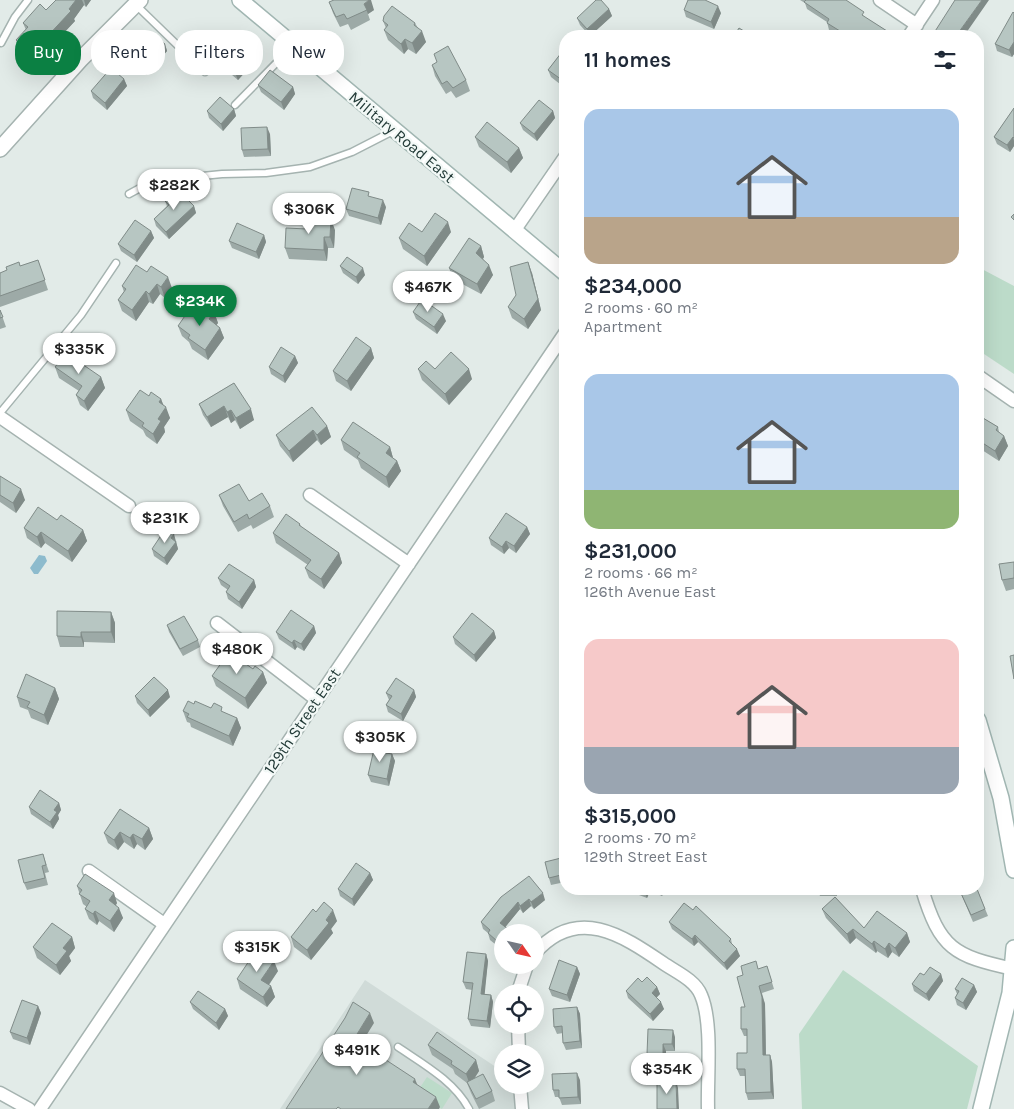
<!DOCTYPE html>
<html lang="en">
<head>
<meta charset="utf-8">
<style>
	body { margin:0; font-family:Karla,sans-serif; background:#f6f6f7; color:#1f2937; height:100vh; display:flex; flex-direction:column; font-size:19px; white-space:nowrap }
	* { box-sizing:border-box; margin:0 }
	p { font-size:16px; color:#747a83 }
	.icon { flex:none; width:28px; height:28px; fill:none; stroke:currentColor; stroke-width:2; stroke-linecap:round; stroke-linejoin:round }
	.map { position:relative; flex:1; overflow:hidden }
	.details { position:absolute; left:559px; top:30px; width:425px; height:865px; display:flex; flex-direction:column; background:#fff; border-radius:20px; box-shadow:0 5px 20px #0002 }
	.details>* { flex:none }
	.top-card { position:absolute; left:15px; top:30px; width:469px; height:45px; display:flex; gap:10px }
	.needle { width:32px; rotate:124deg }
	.fabs { position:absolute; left:494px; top:924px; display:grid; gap:10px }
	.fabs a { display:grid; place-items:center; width:50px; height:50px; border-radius:50%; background:#fff; box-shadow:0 5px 20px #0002; font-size:25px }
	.price { position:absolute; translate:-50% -42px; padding:0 11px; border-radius:18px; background:#fff; color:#222; font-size:16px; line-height:32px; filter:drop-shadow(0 1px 2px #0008) }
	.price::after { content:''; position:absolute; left:50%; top:30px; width:15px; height:11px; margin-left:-8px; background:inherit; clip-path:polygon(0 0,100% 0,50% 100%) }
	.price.current { background:#0b8043; color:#fff }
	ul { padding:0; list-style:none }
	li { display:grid; align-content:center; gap:10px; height:265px; padding:0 25px }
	li span { display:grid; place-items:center; height:155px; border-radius:15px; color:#555 }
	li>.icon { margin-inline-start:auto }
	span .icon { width:90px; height:90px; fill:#fffc; stroke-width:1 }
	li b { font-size:21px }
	h2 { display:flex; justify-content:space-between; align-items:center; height:60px; padding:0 25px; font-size:21px }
	.pill { padding:0 18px; border-radius:20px; background:#fff; box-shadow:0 5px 20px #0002; font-size:18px; line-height:45px }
	.pill.current { background:#0b8043; color:#fff }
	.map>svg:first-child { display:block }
</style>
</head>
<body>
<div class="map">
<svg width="1014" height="1109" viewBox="0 0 1014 1109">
	<rect width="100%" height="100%" fill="#e2ebe8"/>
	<path fill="#d0dbd8" d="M365,980L502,1071V1085H520L521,1109H280Z"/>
	<path fill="#bcdbc9" d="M978,267L1014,286V374L978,350Z
		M843,970L978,1066L967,1109H802L799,1034Z
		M427,1077L452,1093L442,1109L417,1092Z"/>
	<path fill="#8dbbcd" d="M39,555L45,556L47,561L38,574H34L30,568Z"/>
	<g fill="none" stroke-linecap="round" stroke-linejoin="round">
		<defs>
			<path id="service" d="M136,5L205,72
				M1,43L15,17L28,0
				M235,105L293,46
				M129,194L153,181L222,174L266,173L310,167L352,152L393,131
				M0,413L81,315L116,263
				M398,1047C423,1064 454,1081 469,1109"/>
			<path id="minor" d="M880,0L917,25
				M909,36L933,0
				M514,231L565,157
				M978,376L1014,401
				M0,417L129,506
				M310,495L409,564
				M217,623L317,700
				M89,871L164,924
				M922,889C940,949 954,956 1013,969
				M535,953C577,905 622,935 663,963C676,972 695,980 701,995C713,1023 707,1077 708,1109
				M518,992L527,965
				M518,1025L519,1052
				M520,1085L522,1109
				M0,1093L29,1109
				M40,1109L565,333"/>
			<path id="tertiary" d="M0,149L80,60L140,0"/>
			<path id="secondary" d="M240,0L565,273
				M978,720L1001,798L1014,870
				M981,1109L1010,993L1014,948"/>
		</defs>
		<use href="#service" stroke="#a5b3b0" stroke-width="9"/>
		<use href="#minor" stroke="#a5b3b0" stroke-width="15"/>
		<use href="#tertiary" stroke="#a5b3b0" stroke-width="18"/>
		<use href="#secondary" stroke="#a1b6b2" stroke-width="18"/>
		<use href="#service" stroke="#fff" stroke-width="6"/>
		<use href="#minor" stroke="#fff" stroke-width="12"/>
		<use href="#tertiary" stroke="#fff" stroke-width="15"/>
		<use href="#secondary" stroke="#fff" stroke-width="15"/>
	</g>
	<path fill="#9daaa7" d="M56,0H91L86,7L84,5L74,19L75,21L35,64L20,50L16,40L26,30L23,23L46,10Z
		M800,0H846L866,18L887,31L889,36H840L829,30L827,22L807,9L805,3Z
		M329,2L374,10L368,14L370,20L351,30L348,24L340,27L333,13Z
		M609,9L612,16L590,36L580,25L577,18Z
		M684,10L721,13L714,29L686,17Z
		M1014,13V54L1012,57L997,51L995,44Z
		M383,21L415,23L426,42L416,54L408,49L404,54L388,40L384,30L386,28Z
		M165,44L167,51L146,75L132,63L130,56Z
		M565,48V88L551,77L548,70Z
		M216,53L258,58L238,80L219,64Z
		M432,65L466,80L470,91L456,98L451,91L446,94L435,76Z
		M124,79L127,86L107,110L93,98L91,91Z
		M258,85L293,87L295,94L284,110L261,92Z
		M1014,108V146L1010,152L997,144L994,137Z
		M234,109L236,116L223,131L209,118L207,111Z
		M553,111L555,118L537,141L523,130L520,123Z
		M270,134L271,156L244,157L242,150Z
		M475,137L519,148L523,158L511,173L479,147Z
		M165,201L194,206L196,213L169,239L156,226L154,219L167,206Z
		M386,207L381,225L349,216L346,209Z
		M307,229L335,230L334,248H328L327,261L289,259L285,248Z
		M151,231L154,238L137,262L121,251L118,244Z
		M451,232L427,266L403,249L399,238Z
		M264,235L266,242L259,259L232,248L229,241Z
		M481,246L484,257L483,259L493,275L481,294L453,279L449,268Z
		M38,260L48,290L0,307V273Z
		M340,266L365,275L358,284L343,273Z
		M147,272L172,288L165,298L160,294L153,304L149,302L136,321L122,311L118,300L124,292L122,286Z
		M532,273L541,310L528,329L512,318L508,307Z
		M0,310L6,327L0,329Z
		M214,312L218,323L216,325L220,328L224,338L208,360L192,349L189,342L182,336L178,326L201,313Z
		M413,312L446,321L437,334L416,319Z
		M371,348L374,358L351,391L336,381L333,371Z
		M295,356L298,363L285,383L271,374L269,367Z
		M55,367L101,377L105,388L88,411L80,405L76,395L79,391L59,378Z
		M418,369H435L472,379L449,405L422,380Z
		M234,383L254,420L240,429L235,420L231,423L228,417L211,427L203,415L199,404Z
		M149,396L161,399L163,405L170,418L164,427L165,432L157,444L146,436L143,430L130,421L126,410Z
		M978,415L998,427L999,432L1004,436L1008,446L999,461L982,450L978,457Z
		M327,426L331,437L321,445L317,440L293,462L280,446L276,435Z
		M341,440L390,447L393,458L397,461L401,471L389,488L361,468L358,460L344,450Z
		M0,476L25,500L16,513L0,502Z
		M219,495L249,501L270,506L274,517L253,529L251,525L238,532L223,506Z
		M565,499V513L561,503Z
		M57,520L83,530L87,541L72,562L45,543L41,548L27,538L24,528Z
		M300,524L301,527L339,553L342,563L324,589L309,578L305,568L308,565L276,543L273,533Z
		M527,527L530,534L516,553L509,548L504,554L491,545L489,538Z
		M177,541L176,542L178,549L167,565L154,556L152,549Z
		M1014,562V589L1006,591L1002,580Z
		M218,578L254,580L256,587L242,609L228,599L226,592L228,590L221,585Z
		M111,612L115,623V643L84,642V647H60L57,636Z
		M167,625L198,640L200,647L183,656L169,632Z
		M314,626L316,633L304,651L297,647L295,650L279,639L276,632Z
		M494,631L496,638L476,662L455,644L453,637Z
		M263,672L267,683L248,709L216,686L212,676Z
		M55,688L59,699L48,725L31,718L28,710L20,707L17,697Z
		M414,690L416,697L403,721L388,712L386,705L389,700L386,693Z
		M135,696L170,697L150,717L137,703Z
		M194,704L211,708L237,718L241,728L233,746L191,727L190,723L187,722L183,711Z
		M387,747L390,754H392L395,761L389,786L371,782L368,775Z
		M59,803L61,810L58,815L59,819L53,829L31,814L29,807Z
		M149,828L153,839L145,850L137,844L134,849L124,842L118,850L108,843L104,833Z
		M978,840L984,858L978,861Z
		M43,854L49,872L45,873L48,885L27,890L24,883Z
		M565,857V882L551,885L549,878Z
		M978,862L981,872L978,874Z
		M370,873L373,880L354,906L340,896L338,889Z
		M77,886L117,903L116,905L123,918L114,932L99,921L97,925L89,919L85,909L87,907L83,904Z
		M623,889H665L662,896L650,891L647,898Z
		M693,889H704L702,893Z
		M817,889H837V896H820Z
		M959,889H977L988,916L973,922Z
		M501,897L545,900L534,909L531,906L523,913L520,909L505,927L502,932V945L500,948L490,940L488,933L483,929L481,922Z
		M822,909L864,928L907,933L910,942L899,957L892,952L888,958L877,951L876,953L856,938L850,944L826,918Z
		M316,912L337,921L331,929L333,933L311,960L294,947L291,937Z
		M669,922L731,939L732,944L740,956L727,970L698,942L694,946L672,929Z
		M72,937L75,948L69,956L71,961L60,975L37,958L33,947Z
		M486,954L488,961L484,994L491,995L493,1002L490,1028L471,1026L468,1019L472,990L466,989L463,982Z
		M767,966L774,989L762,993L765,1004L766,1055H770L772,1062L774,1099L748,1100L746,1093L745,1076H740L737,1069L747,1053V1036H744L741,1029L745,1007L743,975Z
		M577,967L580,974L570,1002L552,996L549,989Z
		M278,971L269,985L271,986L275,997L267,1007L240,989L237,979Z
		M941,974L943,981L929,1001L914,991L912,984L924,975Z
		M642,982L657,987L660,994L656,998L664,1009L653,1021L628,998L626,991Z
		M974,985L977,992L966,1010L957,1005L955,998L957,994L955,989Z
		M190,1002L225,1009L228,1016L219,1030L193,1009Z
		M38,1006L41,1013L30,1045L13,1039L10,1032Z
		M577,1007L580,1014L582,1048L566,1050L563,1043V1033L557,1034L554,1027Z
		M675,1037V1051H666V1062L650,1061L647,1054Z
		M428,1045L476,1060L479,1071L474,1079L492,1091L495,1101L479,1109L471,1093L467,1083L455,1074L453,1069L432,1055Z
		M580,1080L581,1104L562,1105L559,1097H555L553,1090Z"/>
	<path fill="#808b88" d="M76,0H82L84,5L74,19L75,21L35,64L31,54L69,9Z
		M84,0H91L86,7Z
		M369,0H371L374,10L368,14L364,4Z
		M982,0H989L964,36H956Z
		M718,6L721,13L714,29L711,22Z
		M609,9L612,16L590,36L587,29Z
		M422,31L426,42L416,54L412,43Z
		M887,31L889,36H883Z
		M405,39L408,49L404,54L401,44Z
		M1014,42V54L1012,57L1009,50Z
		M165,44L167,51L146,75L144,68Z
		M254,48L258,58L238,80L234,70Z
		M124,79L127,86L107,110L105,103Z
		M293,87L295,94L284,110L281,102Z
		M234,109L236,116L223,131L221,124Z
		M553,111L555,118L537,141L534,134Z
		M267,127L270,134L271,156L268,149Z
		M1013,137L1014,141V146L1010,152L1007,145Z
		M519,148L523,158L511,173L507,162Z
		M383,200L386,207L381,225L378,218Z
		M194,206L196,213L169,239L166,232Z
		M331,219L335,230L334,248L330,237Z
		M448,222L451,232L427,266L424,256Z
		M151,231L154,238L137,262L134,255Z
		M264,235L266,242L259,259L256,252Z
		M324,237L328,248L327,261L324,250Z
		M481,246L484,257L480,263L476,253Z
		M528,262L532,273L541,310L528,329L524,319Z
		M489,265L493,275L481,294L477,284Z
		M363,268L365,275L358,284L356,277Z
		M168,277L172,288L165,298L161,287Z
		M157,284L160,294L153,304L149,294Z
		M146,291L149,302L136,321L132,310Z
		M214,312L218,323L213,330L209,319Z
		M443,314L446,321L437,334L434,327Z
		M220,328L224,338L208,360L205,350Z
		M371,348L374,358L351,391L347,381Z
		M295,356L298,363L285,383L283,376Z
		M469,369L472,379L449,405L445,394Z
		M101,377L105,388L88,411L84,401Z
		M161,399L165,409L166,407L170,418L164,427L165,432L157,444L153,434L158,419L159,402Z
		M224,406L228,417L211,427L207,417Z
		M251,409L254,420L240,429L236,418Z
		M231,410L235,420L231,423L227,412Z
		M327,426L331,437L321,445L317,435Z
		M313,430L317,440L293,462L289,451Z
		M1004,436L1008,446L999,461L995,451Z
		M978,440L982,450L978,457Z
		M390,447L393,458L389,464L386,453Z
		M397,461L401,471L389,488L386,477Z
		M21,489L25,500L16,513L13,503Z
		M527,527L530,534L516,553L514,546Z
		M83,530L87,541L72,562L68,551Z
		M41,532L45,543L41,548L37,537Z
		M174,534L178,549L167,565L164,558L171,538Z
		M506,541L509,548L504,554L502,547Z
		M339,553L342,563L324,589L321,579Z
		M254,580L256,587L242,609L239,602Z
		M111,612L115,623V643L111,632Z
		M314,626L316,633L304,651L301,644Z
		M494,631L496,638L476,662L474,655Z
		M81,632L84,642V647L81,637Z
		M294,640L297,647L295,650L292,643Z
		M263,672L267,683L248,709L245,698Z
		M55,688L59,699L48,725L44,715Z
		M168,690L170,697L150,717L148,710Z
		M414,690L416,697L403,721L401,714Z
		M237,718L241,728L233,746L229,736Z
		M392,754L395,761L389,786L387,779Z
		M59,803L61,810L58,815L59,819L53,829L50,822L54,810Z
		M149,828L153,839L145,850L142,839Z
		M120,832L124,842L118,850L114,840Z
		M133,834L137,844L134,849L130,838Z
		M370,873L373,880L354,906L352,899Z
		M646,889H649L650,891L647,898L644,891Z
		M659,889H665L662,896Z
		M700,889H704L702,893Z
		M834,889H837V896Z
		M114,893L117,903L112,911L109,900Z
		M543,893L545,900L534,909L531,902Z
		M529,899L531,906L523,913L520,906Z
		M518,902L520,909L503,930L500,923Z
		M119,908L123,918L114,932L110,921Z
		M333,910L337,921L331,929L333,933L311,960L307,950Z
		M95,911L99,921L97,925L93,914Z
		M853,929L856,938L850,944L847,934Z
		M907,933L910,942L899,957L895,948Z
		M502,935V945L500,948L497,941Z
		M695,935L698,942L694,946L692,939Z
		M72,937L75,948L69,956L71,961L60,975L56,965L63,948Z
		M874,941L877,951L876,953L872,944Z
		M889,943L892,952L888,958L885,949Z
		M737,949L740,956L727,970L724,963Z
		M486,954L488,961L484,1001L481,994Z
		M274,961L278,971L265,990L261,980Z
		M577,967L580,974L570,1002L567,995Z
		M941,974L943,981L929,1001L926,994Z
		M974,985L977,992L966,1010L963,1003Z
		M271,986L275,997L267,1007L263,997Z
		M759,986L765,1004L766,1062L763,1055Z
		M657,987L660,994L654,1000L652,993Z
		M491,995L493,1002L490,1028L487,1021Z
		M661,1002L664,1009L653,1021L650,1014Z
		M38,1006L41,1013L30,1045L27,1038Z
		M577,1007L580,1014L582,1048L580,1041Z
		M225,1009L228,1016L219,1030L216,1023Z
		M370,1013L374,1023L358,1049L354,1039Z
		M673,1030L675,1037V1051L672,1044Z
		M663,1044L666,1051V1062L663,1055Z
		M770,1055L772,1062L774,1099L771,1092Z
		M476,1060L479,1071L470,1085L466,1074Z
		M577,1073L580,1080L581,1104L578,1097Z
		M415,1079L419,1089L413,1082Z
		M676,1081L678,1088L679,1109H677Z
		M436,1097L440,1107L439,1109H428Z"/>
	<path fill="#b7c6c2" stroke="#808b88" d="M56,0H76L69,9L71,11L31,54L16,40L28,27L23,23L40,4L46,10Z
		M334,0H369L364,4L367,10L347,19L344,14L336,17L329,2Z
		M596,0H601L609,9L587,29L577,18Z
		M688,0H705L718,6L711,22L684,10Z
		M806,0H846L864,12L862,15L887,31L883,36H856L850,33L848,36L827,23L829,19L804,2Z
		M955,0H982L956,36H932Z
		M392,6L415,23L414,25L422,31L412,43L405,39L401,44L384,30L388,25L383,21L384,16Z
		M1013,12L1014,13V42L1009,50L995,44Z
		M739,28L752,36H734Z
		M235,31L254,48L234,70L216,53Z
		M151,32L165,44L144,68L130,56Z
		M448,46L466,80L453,88L447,81L442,84L432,65L437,62L434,54Z
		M565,48V82L548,70Z
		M111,68L124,79L105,103L91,91Z
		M270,70L293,87L281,102L258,85Z
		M220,97L234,109L221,124L207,111Z
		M539,100L553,111L534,134L520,123Z
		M1014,108V138L1013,137L1007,145L994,137Z
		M487,122L519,148L507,162L475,137Z
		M267,127L268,149L242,150L241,128Z
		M352,188L369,192L368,196L383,200L378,218L346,209Z
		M177,189L194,206L166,232L154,219L169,205L165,201Z
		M435,213L448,222L424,256L399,238L409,223L422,232Z
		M1014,214V220L1011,217Z
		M308,218L331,219L330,237H324V250L285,248L286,228L307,229Z
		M135,220L151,231L134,255L118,244Z
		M237,223L264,235L256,252L229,241Z
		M469,238L481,246L476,253L489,265L477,284L449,268Z
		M347,257L363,268L356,277L340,266Z
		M38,260L45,280L0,296V273L7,270L6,267L19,262L20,266Z
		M528,262L538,299L524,319L508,307L516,295L510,267Z
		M136,265L147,272L151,266L168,277L161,287L157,284L149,294L146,291L132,310L118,300L126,289L122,286Z
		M422,299L443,314L434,327L413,312Z
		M206,306L214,312L209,319L220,328L205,350L188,338L190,335L178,326L191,307L201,313Z
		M0,310L3,317L0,318Z
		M356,337L371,348L347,381L333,371Z
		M281,347L295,356L283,376L269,367Z
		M451,352L469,369L445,394L418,369L426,361L435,369Z
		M66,353L101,377L84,401L76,395L82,386L55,367Z
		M234,383L251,409L236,418L231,410L227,412L224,406L207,417L199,404Z
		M140,390L149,396L151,392L161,399L159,402L166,407L158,419L161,421L153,434L142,426L144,423L126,410Z
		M312,407L327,426L317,435L313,430L289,451L276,435Z
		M978,415L998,427L996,430L1004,436L995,451L978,440Z
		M353,422L390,447L386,453L397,461L386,477L357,457L360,453L341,440Z
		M0,476L21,489L13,503L0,495Z
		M239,484L249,501L262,493L270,506L249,519L247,514L234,522L219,495Z
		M565,499V507L561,503Z
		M38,507L57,520L61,515L83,530L68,551L41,532L37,537L24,528Z
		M506,513L527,527L514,546L506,541L502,547L489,538Z
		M286,514L300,524L299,525L339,553L321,579L305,568L311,560L273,533Z
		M166,528L174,534L171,538L176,542L164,558L152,549Z
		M1014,562V578L1002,580L999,564Z
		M229,564L254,580L239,602L226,592L230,586L218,578Z
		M291,610L314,626L301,644L294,640L292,643L276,632Z
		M57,611L111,612V632H81V637L57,636Z
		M472,613L494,631L474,655L453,637Z
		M184,616L198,640L180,649L167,625Z
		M229,652L253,669L255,666L263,672L245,698L212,676Z
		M1014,655V679L1010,656Z
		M26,674L55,688L44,715L27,707L30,702L17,697Z
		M154,677L168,690L148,710L135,696Z
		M396,678L414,690L401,714L386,705L392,696L386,693Z
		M188,701L194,704L195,701L211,708L214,703L222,707L221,711L237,718L229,736L187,717L189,714L183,711Z
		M375,745L387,747L386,753L392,754L387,779L368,775Z
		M40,790L59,803L54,810L57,812L50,822L29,807Z
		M120,809L149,828L142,839L133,834L130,838L120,832L114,840L104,833Z
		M978,840L981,849L978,850Z
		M43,854L46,865L42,866L45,878L24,883L18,860Z
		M565,857V874L549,878L545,862Z
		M356,863L370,873L352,899L338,889Z
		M85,874L114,893L109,900L119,908L110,921L95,911L93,914L85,909L90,901L79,894L82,890L77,886Z
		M529,876L543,893L531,902L529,899L520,906L518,902L500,923L508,929L505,932H502V935L497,941L488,933L490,930L481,922L501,897Z
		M638,889H646L644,891Z
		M959,889H977L985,909L971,915Z
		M835,897L864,928L877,911L907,933L895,948L889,943L885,949L874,941L872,944L853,929L847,934L822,909Z
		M324,902L333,910L326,920L329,923L307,950L291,937L313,909L316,912Z
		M684,903L693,910L696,906L731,939L729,941L737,949L724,963L695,935L692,939L669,922Z
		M52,923L72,937L63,948L67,951L56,965L33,947Z
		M257,949L274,961L261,980L271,986L263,997L237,979Z
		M467,952L486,954L481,994L491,995L487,1021L468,1019L473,983L463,982Z
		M559,960L577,967L567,995L549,989Z
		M756,961L758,969L767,966L772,982L759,986L762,997L763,1055H770L771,1092L746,1093L745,1069H737V1053H747V1029H741V1007H745L737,977L743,975L741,966Z
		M930,967L941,974L926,994L912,984L920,973L924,975Z
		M647,977L657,987L652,993L661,1002L650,1014L626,991L638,978L642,982Z
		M962,978L974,985L963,1003L955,998L959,991L955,989Z
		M198,991L225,1009L216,1023L190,1002Z
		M22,1000L38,1006L27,1038L10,1032Z
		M353,1002L370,1013L354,1039L415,1079L413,1082L436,1097L428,1109H341L338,1107L336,1109H286L345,1018Z
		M577,1007L580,1041L563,1043L562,1026L554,1027L553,1009Z
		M648,1029L673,1030L672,1044H663V1055L647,1054Z
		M437,1032L476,1060L466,1074L451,1064L452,1061L428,1045Z
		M577,1073L578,1097L559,1098V1090H553L552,1074Z
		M483,1074L492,1091L476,1099L467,1082Z
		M657,1081H676L677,1109H657Z"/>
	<g text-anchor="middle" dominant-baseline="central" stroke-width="4.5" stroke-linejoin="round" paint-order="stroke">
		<g font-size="16" fill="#233b38" stroke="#f2f8f6">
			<text transform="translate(402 137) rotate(40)">Military Road East</text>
			<text transform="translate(302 721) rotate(-56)">129th Street East</text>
		</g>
	</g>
</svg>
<div class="fabs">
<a><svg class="needle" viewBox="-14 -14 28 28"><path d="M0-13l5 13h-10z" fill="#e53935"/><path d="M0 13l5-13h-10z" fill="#747a83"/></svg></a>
<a><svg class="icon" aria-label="locate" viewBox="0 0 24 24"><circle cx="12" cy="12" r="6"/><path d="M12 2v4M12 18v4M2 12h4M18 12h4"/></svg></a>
<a><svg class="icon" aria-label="layers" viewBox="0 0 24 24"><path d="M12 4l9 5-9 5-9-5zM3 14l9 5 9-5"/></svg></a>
</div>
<b class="price" style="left:174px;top:211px">$282K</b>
<b class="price" style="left:309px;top:235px">$306K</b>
<b class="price" style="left:428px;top:313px">$467K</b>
<b class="price current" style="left:200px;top:327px">$234K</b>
<b class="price" style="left:79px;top:375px">$335K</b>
<b class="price" style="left:165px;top:544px">$231K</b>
<b class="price" style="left:237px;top:675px">$480K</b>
<b class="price" style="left:380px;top:763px">$305K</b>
<b class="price" style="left:257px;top:973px">$315K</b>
<b class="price" style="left:357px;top:1076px">$491K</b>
<b class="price" style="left:667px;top:1095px">$354K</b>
<div class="top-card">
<a class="pill current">Buy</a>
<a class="pill">Rent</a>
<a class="pill">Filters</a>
<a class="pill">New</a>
</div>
<section class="details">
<h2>11 homes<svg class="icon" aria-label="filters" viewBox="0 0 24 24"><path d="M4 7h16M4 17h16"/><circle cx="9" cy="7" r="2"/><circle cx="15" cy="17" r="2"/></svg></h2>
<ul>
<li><span style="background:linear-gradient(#a9c7e8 70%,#b9a48a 0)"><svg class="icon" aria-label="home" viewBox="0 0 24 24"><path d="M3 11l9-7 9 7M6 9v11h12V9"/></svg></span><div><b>$234,000</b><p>2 rooms · 60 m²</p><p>Apartment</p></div></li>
<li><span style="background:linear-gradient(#a9c7e8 75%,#8fb573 0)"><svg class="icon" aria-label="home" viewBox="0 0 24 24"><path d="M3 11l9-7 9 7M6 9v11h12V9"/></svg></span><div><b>$231,000</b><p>2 rooms · 66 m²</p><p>126th Avenue East</p></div></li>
<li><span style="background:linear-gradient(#f6c9c9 70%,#9aa5b1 0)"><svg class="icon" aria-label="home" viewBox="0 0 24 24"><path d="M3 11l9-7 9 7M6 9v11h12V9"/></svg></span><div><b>$315,000</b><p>2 rooms · 70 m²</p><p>129th Street East</p></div></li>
</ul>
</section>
</div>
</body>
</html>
